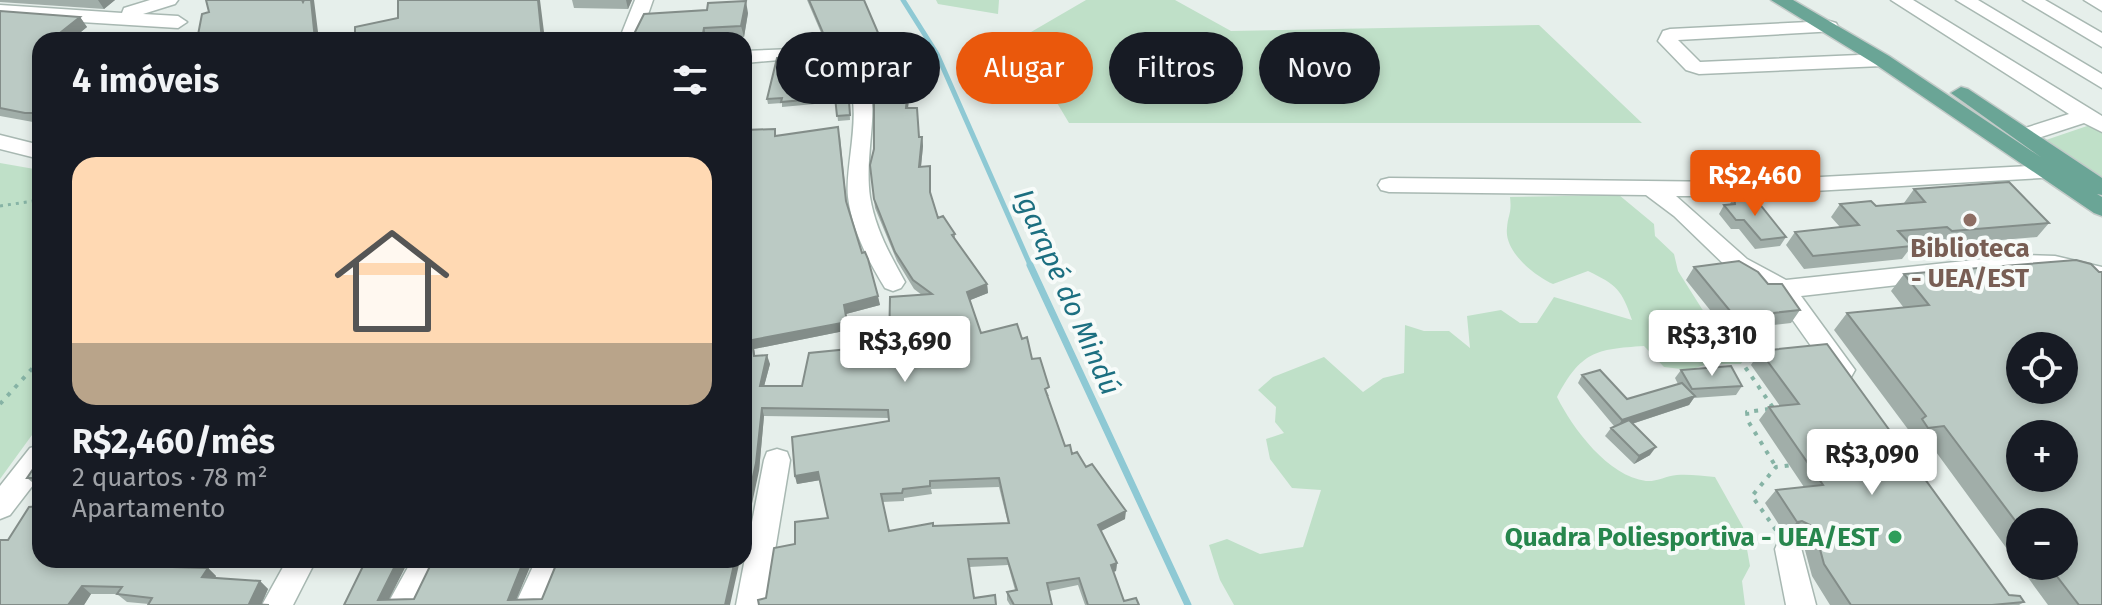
<!DOCTYPE html>
<html lang="pt">
<head>
<meta charset="utf-8">
<style>
	body { margin:0; font-family:"Fira Sans",sans-serif; background:#242831; color:#f1f3f6; height:100vh; display:flex; flex-direction:column; font-size:30px; white-space:nowrap }
	* { box-sizing:border-box; margin:0 }
	p { font-size:26px; color:#9ea1a6 }
	.icon { flex:none; width:44px; height:44px; fill:none; stroke:currentColor; stroke-width:2; stroke-linecap:round; stroke-linejoin:round }
	.map { position:relative; flex:1; overflow:hidden }
	.side { position:absolute; left:32px; top:32px; width:720px; height:536px; display:flex; flex-direction:column; background:#171b24; border-radius:24px; box-shadow:0 4px 12px #0003 }
	.side>* { flex:none }
	.hud { position:absolute; left:776px; top:32px; width:760px; height:72px; display:flex; gap:16px }
	.buttons { position:absolute; left:2006px; top:332px; display:grid; gap:16px }
	.buttons a { display:grid; place-items:center; width:72px; height:72px; border-radius:50%; background:#171b24; box-shadow:0 4px 12px #0003; font-size:40px }
	.price { position:absolute; translate:-50% -68px; padding:0 18px; border-radius:8px; background:#fff; color:#222; font-size:26px; line-height:52px; filter:drop-shadow(0 2px 4px #0008) }
	.price::after { content:''; position:absolute; left:50%; top:48px; width:24px; height:18px; margin-left:-12px; background:inherit; clip-path:polygon(0 0,100% 0,50% 100%) }
	.price.selected { background:#ea580c; color:#fff }
	ul { padding:0; list-style:none }
	li { display:grid; align-content:center; gap:16px; height:424px; padding:0 40px }
	li span { display:grid; place-items:center; height:248px; border-radius:24px; color:#555 }
	li>.icon { margin-inline-start:auto }
	span .icon { width:144px; height:144px; fill:#fffc; stroke-width:1 }
	li b { font-size:34px }
	h2 { display:flex; justify-content:space-between; align-items:center; height:96px; padding:0 40px; font-size:34px }
	.tag { padding:0 28px; border-radius:36px; background:#171b24; box-shadow:0 4px 12px #0003; font-size:28px; line-height:72px }
	.tag.selected { background:#ea580c; color:#fff }
	.map>svg:first-child { display:block }
</style>
</head>
<body>
<div class="map">
<svg width="2102" height="605" viewBox="0 0 2102 605">
	<rect width="100%" height="100%" fill="#e6efeb"/>
	<path fill="#bfe0c8" d="M936,0H999L998,14L938,4Z
		M1086,0H1175L1231,31L1539,25L1642,123H1069L1019,39Z
		M2093,124L2102,127V178L2046,140Z
		M0,163L40,170V424L0,479Z
		M1619,195L1654,224L1655,236L1674,254L1678,271L1702,309L1745,356L1741,364H1707L1690,370L1664,367L1644,346C1595,349 1581,352 1557,397C1573,429 1608,476 1646,481C1656,482 1666,476 1677,475C1689,474 1702,476 1715,477L1743,527L1750,566L1742,581L1745,605H1234L1220,580L1209,545L1227,539L1260,554L1303,547L1321,490L1292,488L1270,459L1266,439L1284,433L1275,422L1276,407L1258,390L1273,377L1324,357L1363,392L1383,378L1404,373L1405,325L1424,331H1449L1470,348L1467,316L1501,310L1520,323H1537L1554,297L1632,320C1622,290 1617,285 1588,271L1553,284C1534,275 1504,252 1507,228C1508,214 1512,214 1510,197Z"/>
	<g fill="none" stroke-linecap="round" stroke-linejoin="round">
		<path stroke="#8ec9d4" stroke-width="5" d="M903,0L937,54L1031,267"/>
		<path stroke="#8ec9d4" stroke-width="7" d="M1030,265L1188,605"/>
		<defs>
			<path id="minor" d="M150,0H178L175,4L143,14L178,16L187,22L178,28L0,17V5L122,13L124,8Z
				M635,0H653L639,40H619Z
				M1891,0H1913L2102,116V132L2084,123L2026,142L2019,140L2016,135L2019,130L2069,114Z
				M1956,0H1978L2102,74V88Z
				M2023,0H2045L2102,33V47Z
				M2084,0H2102V11Z
				M1829,21L1836,23L1838,27L1836,31L1678,40L1700,62L1882,54L1892,60L1882,66L1699,74L1686,70L1658,41L1663,31L1670,29Z
				M794,49C910,49 860,126 870,197C875,228 890,255 905,282L901,288L893,291L885,288C868,260 852,230 848,197C844,162 870,90 836,67C816,53 767,62 744,63V51Z
				M0,135L40,145V159L0,149Z
				M2050,165L2058,167L2061,172L2058,177L1728,196H1676L1747,259L1786,280L2021,255L2055,256L2102,267V285L2055,272L2021,271L1801,296L1855,370L1851,377L1842,380L1833,377L1775,295L1731,271L1674,216L1646,195L1389,192L1381,190L1378,185L1381,180L1389,178L1728,182Z
				M40,445V476L10,515L0,519V486L30,448Z
				M777,449L787,452L790,460L766,605H736L764,460L767,452Z
				M1789,536L1799,540L1816,605H1786L1775,549L1779,540Z
				M287,560H316L293,605H262Z
				M412,560H442L418,605H387Z
				M536,560H565L545,605H515Z"/>
			<path id="major" d="M1771,0H1793L1889,56L2042,158L1951,93L1961,87L1968,89L2102,178V195L2097,194L2102,197V216L2094,213L1875,64Z"/>
		</defs>
		<use href="#minor" stroke="#a8b8b2" stroke-width="3"/>
		<use href="#major" stroke="#c2cac8" stroke-width="3"/>
		<path stroke="#86b3a5" stroke-width="3" stroke-dasharray="3 5" stroke-linecap="butt" d="M0,206L40,200"/>
		<path stroke="#86b3a5" stroke-width="4" stroke-dasharray="4 7" stroke-linecap="butt" d="M1760,356L1750,357L1745,367L1774,409
			M0,404L40,360
			M1769,409L1747,412L1748,421L1776,467
			M1776,530L1752,496L1776,467L1792,465"/>
		<use href="#minor" fill="#fff" fill-rule="evenodd"/>
		<use href="#major" fill="#6aa596" fill-rule="evenodd"/>
	</g>
	<path fill="#a1aea9" fill-rule="evenodd" d="M0,0H115L104,9L0,2Z
		M572,0H632L628,9L574,8Z
		M807,0H864L882,42L909,80L910,89L908,108L919,137H922L923,146L921,167L931,175V195L938,218L955,234V239L987,284L988,293L970,300L981,333L1022,339L1049,396H1047L1065,446L1086,467L1125,519L1101,531L1117,563L1116,571L1113,572L1124,601L1139,605H1085L1078,585L1049,591L1052,605H1010L1007,600V592L1015,590L1008,565L969,567L974,598L996,605L766,598L795,544L828,518L820,480L797,484L795,476L889,421V418L764,416L759,471L744,130L775,129L776,136H840L847,205L880,305L846,314L849,330L754,349L755,356L770,364L764,386H802L889,345L922,295L914,289L897,261L875,208L870,165L874,149V92L869,76L855,59L828,49ZM999,487L1008,523L933,526L889,531L882,502L904,501V498L932,494L931,489Z
		M707,10L748,13L744,37L707,40H631Z
		M0,11L80,17L87,27L71,40H40V122H33L0,116Z
		M849,93L850,120L838,121L836,102L782,107V103L768,104L767,99Z
		M1914,189L2049,223L2037,237L1941,245L1937,240L1909,242L1912,246L1902,259L1804,269L1786,245L1795,232L1840,227L1831,217L1840,204L1876,206L1905,204L1904,203Z
		M1734,196L1786,237L1780,246L1755,249L1739,229H1731L1719,214L1724,205L1730,204Z
		M2076,260L2102,605H2048L1928,441L1913,444L1907,435L1910,432L1834,330L1847,313L1904,308L1891,291L1904,274ZM2020,522L2064,566H2020Z
		M1694,267L1768,284L1800,310L1791,323L1726,330L1686,280Z
		M1760,351L2009,595L2024,602L2019,605H1830L1812,576L1802,539L1790,533L1785,534L1765,503L1776,490L1804,487L1759,420L1769,407L1780,406L1751,365Z
		M1681,370L1742,386L1736,395L1694,398L1689,405L1632,424L1650,455L1634,464L1605,436L1611,428L1614,426L1578,383L1582,375L1627,399L1678,384L1675,378Z
		M40,459V486H37L27,478Z
		M40,560H193L188,567L208,568L216,576L215,578L260,581L268,589L261,605L149,604L127,602L117,594H91L84,605H0Z"/>
	<path fill="#838d89" d="M98,0H115L104,9Z
		M311,0H314L319,40H315Z
		M538,0H540L545,40H542Z
		M626,0H632L628,9Z
		M746,1L748,13L744,37L741,26Z
		M80,17L87,27L71,40H51Z
		M704,28L707,40L702,39Z
		M909,80L910,89L907,117L906,108Z
		M747,99L749,106L744,129V113Z
		M922,137L923,146L920,176L919,167Z
		M987,284L988,293L968,301L967,292Z
		M878,296L880,305L846,314L844,305Z
		M847,322L849,330L754,349L756,365L754,356L752,340Z
		M767,355L770,364L762,394L760,386Z
		M1695,396L1689,405L1616,429L1622,420Z
		M762,408L764,416L759,471L744,541V518Z
		M1656,447L1650,455L1634,464L1639,456Z
		M818,472L821,480L797,484L795,476Z
		M1126,511L1125,519L1097,533L1098,525Z
		M1802,521L1790,533L1785,534L1797,522Z
		M179,560H193L183,575L174,567Z
		M398,560H409L386,605L378,600Z
		M524,560H533L514,605L508,600Z
		M735,560H740L730,605H725Z
		M1117,563L1116,571L1110,573L1111,565Z
		M208,568L216,576L211,585L202,577Z
		M260,581L268,589L261,605L249,604Z
		M82,586L91,594L84,605H68Z"/>
	<path fill="#bbcac4" stroke="#838d89" stroke-width="2" fill-rule="evenodd" d="M206,0H302L303,2L304,0H311L315,40H197L202,14L209,12Z
		M398,0H538L542,40H349L355,39V27L398,18Z
		M809,0H864L882,42L892,40L909,80L906,108H917L919,137H922L919,167L930,166V192L938,218L943,216L955,234L952,235L987,284L967,292L981,333L1017,324L1022,339L1027,337L1032,359L1040,358L1049,387L1045,389L1065,446L1070,445L1072,454L1077,452L1086,467L1092,464L1126,511L1098,525L1117,563L1111,565L1124,601L1136,598L1139,605H1088L1079,578L1047,583L1052,605H1014L1007,592L1017,590L1007,558L968,559L974,598L995,595L996,605H759L758,600L766,598L774,548L795,544V522L828,518L818,472L795,476L792,437L889,421L888,410L762,408L756,463L744,518V130L775,129V136L838,127L846,201L862,253L865,252L868,259L878,296L844,305L847,322L752,340L754,356L767,355L760,386H802L809,353L889,345L890,297L932,294L913,280L895,252L874,199L870,165L874,149V88L868,68L853,51L826,40ZM999,478L1009,523L933,526V523L889,531L881,494L902,493L903,489L930,486V481Z
		M746,1L741,26L704,28L702,39L631,40L644,14L707,10L708,3Z
		M0,11L80,17L51,40H40V49L36,52H40V113H25L0,108Z
		M790,57L815,58L833,64L843,74L848,88L850,115L837,116L835,97L781,102L782,98L767,99L777,58Z
		M744,99H747L744,113Z
		M2009,182L2049,223L1952,231L1947,227L1898,231L1912,246L1813,256L1795,232L1859,225L1840,204L1871,201L1876,206L1925,202L1914,189Z
		M1734,196L1754,197L1786,237L1761,240L1744,220H1736L1724,205L1735,204Z
		M2076,260L2091,264L2099,272H2102V605H2079L2049,566H2064V522H2020V527L1944,426L1928,428L1922,419L1926,416L1847,313L1929,305L1904,274ZM2020,346H2064V390H2020ZM2020,434H2064V478H2020Z
		M1739,261L1758,272L1768,284H1782L1800,310L1735,317L1694,267Z
		M1827,344L2009,595L2020,596L2024,602L1992,605H1851L1824,564L1814,527L1802,521L1797,522L1776,490L1823,485L1769,407L1799,404L1760,351Z
		M1731,366L1742,386L1692,389L1681,370Z
		M1600,370L1627,399L1682,383L1695,396L1622,420L1582,375Z
		M1629,420L1656,447L1639,456L1611,428Z
		M40,459V478H27Z
		M40,506V560H179L174,567L208,568L202,577L260,581L249,604L269,605H148L152,598L117,594L122,587L82,586L68,605H0V540H8L29,507Z
		M366,560H398L378,600L414,599L433,560H524L508,600L542,599L558,560H735L725,605H344Z"/>
	<circle fill="#8d6e63" stroke="#f7fbf9" stroke-width="3" cx="1970" cy="220" r="8"/>
	<circle fill="#2e9e5b" stroke="#f7fbf9" stroke-width="3" cx="1895" cy="537" r="8"/>
	<g text-anchor="middle" dominant-baseline="central" stroke-width="8" stroke-linejoin="round" paint-order="stroke">
		<g font-size="26" font-weight="bold" fill="#785e54" stroke="#f7fbf9">
			<text x="1970" y="248">Biblioteca<tspan x="1970" dy="30">- UEA/EST</tspan></text>
		</g>
		<g font-size="26" font-weight="bold" fill="#27864d" stroke="#f7fbf9" text-anchor="end">
			<text x="1879" y="537">Quadra Poliesportiva - UEA/EST</text>
		</g>
		<g font-size="28" font-style="italic" fill="#1c6f80" stroke="#f7fbf9">
			<text transform="translate(1067 292) rotate(66)">Igarapé do Mindú</text>
		</g>
	</g>
</svg>
<div class="buttons">
<a><svg class="icon" aria-label="locate" viewBox="0 0 24 24"><circle cx="12" cy="12" r="6"/><path d="M12 2v4M12 18v4M2 12h4M18 12h4"/></svg></a>
<a>+</a>
<a>−</a>
</div>
<b class="price selected" style="left:1755px;top:218px">R$2,460</b>
<b class="price" style="left:1712px;top:378px">R$3,310</b>
<b class="price" style="left:905px;top:384px">R$3,690</b>
<b class="price" style="left:1872px;top:497px">R$3,090</b>
<div class="hud">
<a class="tag">Comprar</a>
<a class="tag selected">Alugar</a>
<a class="tag">Filtros</a>
<a class="tag">Novo</a>
</div>
<section class="side">
<h2>4 imóveis<svg class="icon" aria-label="filters" viewBox="0 0 24 24"><path d="M4 7h16M4 17h16"/><circle cx="9" cy="7" r="2"/><circle cx="15" cy="17" r="2"/></svg></h2>
<ul>
<li><span style="background:linear-gradient(#ffd9b3 75%,#b9a48a 0)"><svg class="icon" aria-label="home" viewBox="0 0 24 24"><path d="M3 11l9-7 9 7M6 9v11h12V9"/></svg></span><div><b>R$2,460/mês</b><p>2 quartos · 78 m²</p><p>Apartamento</p></div></li>
</ul>
</section>
</div>
</body>
</html>
